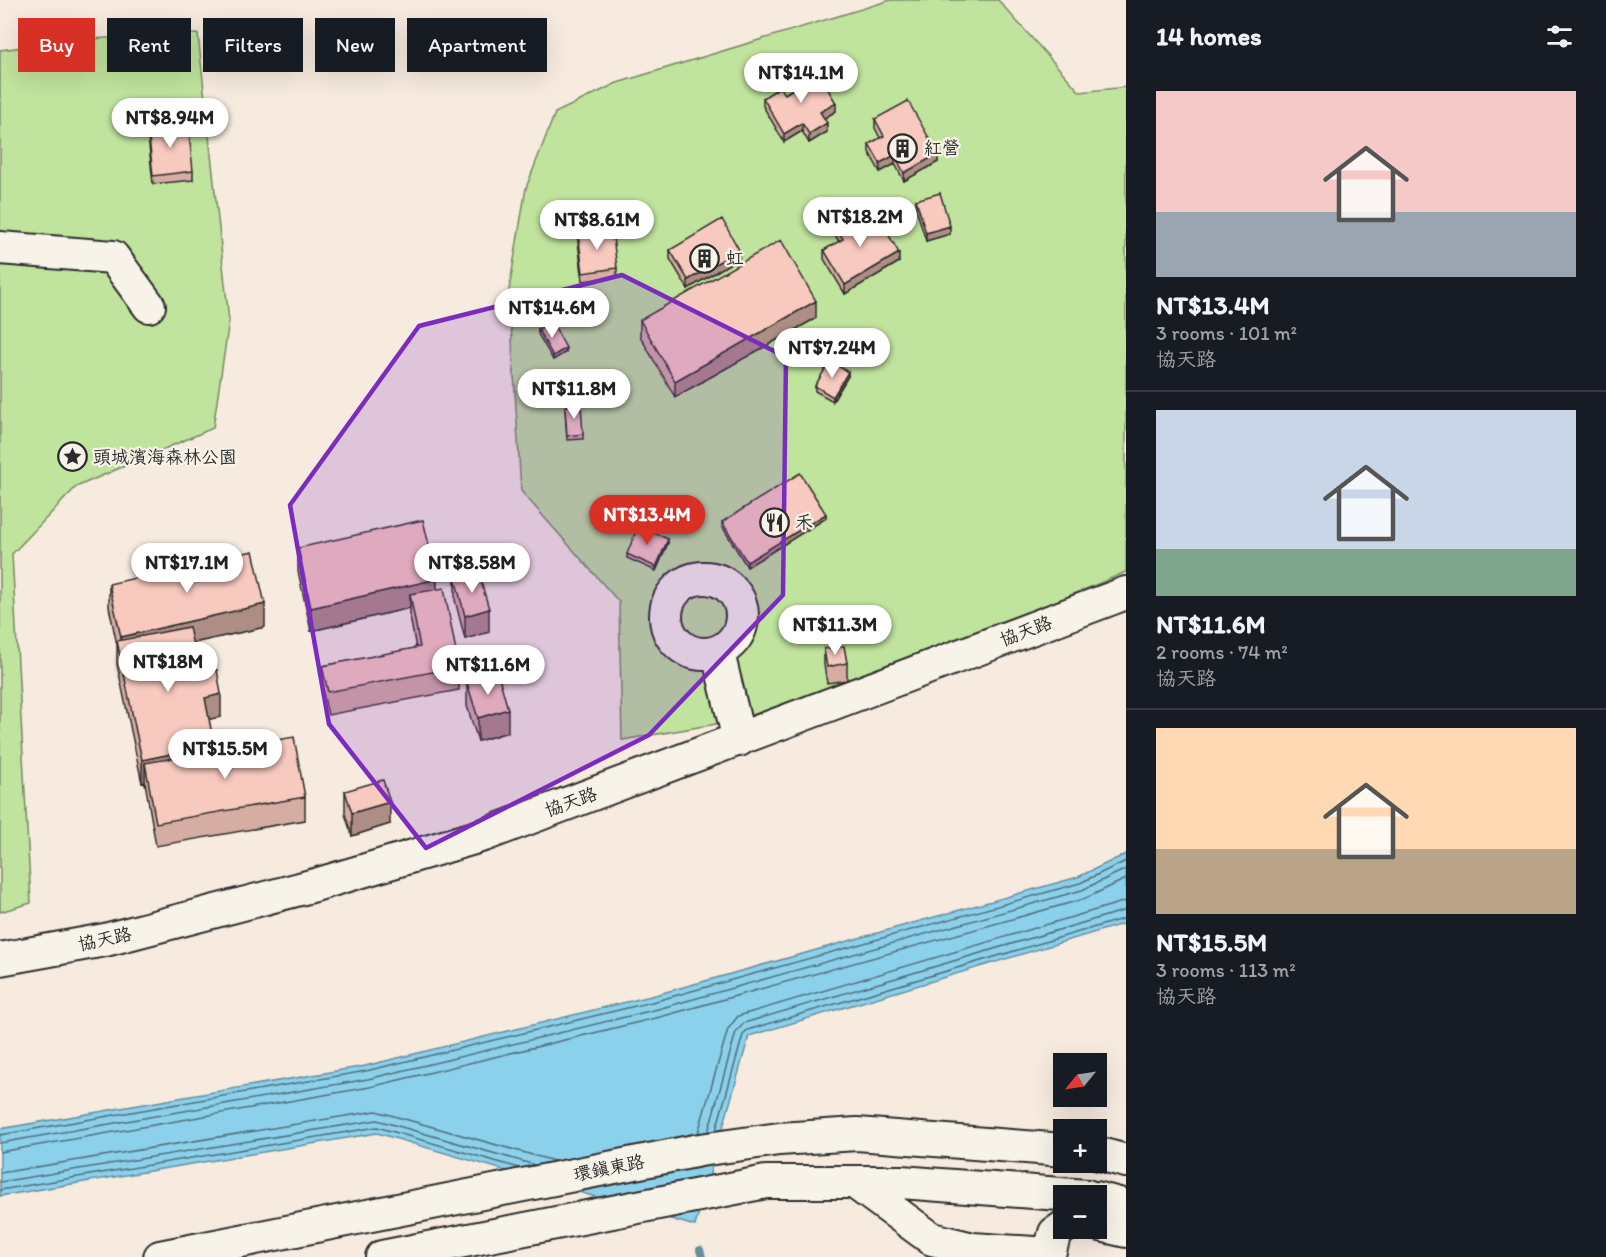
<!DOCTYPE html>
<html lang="en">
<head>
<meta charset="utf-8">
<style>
	body { margin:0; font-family:Itim,"LXGW WenKai TC",sans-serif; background:#20242c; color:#f1f3f6; height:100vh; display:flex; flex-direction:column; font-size:22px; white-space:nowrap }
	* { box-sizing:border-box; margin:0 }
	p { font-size:20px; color:#9ea1a6 }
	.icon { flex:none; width:33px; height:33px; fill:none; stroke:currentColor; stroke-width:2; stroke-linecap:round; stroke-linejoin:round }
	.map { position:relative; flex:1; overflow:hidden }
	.side { display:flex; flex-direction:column; background:#171b24; width:480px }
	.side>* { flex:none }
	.banner { position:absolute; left:18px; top:18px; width:570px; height:54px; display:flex; gap:12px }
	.needle { width:39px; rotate:240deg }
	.buttons { position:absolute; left:1053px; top:1053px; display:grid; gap:12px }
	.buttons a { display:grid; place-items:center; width:54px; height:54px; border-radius:0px; background:#171b24; box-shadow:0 6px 24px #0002; font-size:30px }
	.price { position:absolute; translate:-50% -51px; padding:0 14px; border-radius:21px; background:#fff; color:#222; font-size:20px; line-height:39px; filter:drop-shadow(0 2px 3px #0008) }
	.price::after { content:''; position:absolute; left:50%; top:36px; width:18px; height:14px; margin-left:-9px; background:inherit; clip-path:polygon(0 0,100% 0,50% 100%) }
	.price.on { background:#d93025; color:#fff }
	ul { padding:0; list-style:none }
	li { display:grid; align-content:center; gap:12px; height:318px; padding:0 30px }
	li+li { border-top:2px solid #363941 }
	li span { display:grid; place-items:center; height:186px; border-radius:0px; color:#555 }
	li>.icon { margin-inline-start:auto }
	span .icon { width:108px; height:108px; fill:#fffc; stroke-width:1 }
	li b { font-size:26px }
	h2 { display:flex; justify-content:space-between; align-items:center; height:72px; padding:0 30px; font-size:26px }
	.tag { padding:0 21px; border-radius:0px; background:#171b24; box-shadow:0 6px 24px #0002; font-size:21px; line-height:54px }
	.tag.on { background:#d93025; color:#fff }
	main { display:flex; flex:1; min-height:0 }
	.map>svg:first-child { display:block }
</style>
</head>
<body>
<main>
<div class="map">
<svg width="1126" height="1257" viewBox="0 0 1126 1257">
	<rect width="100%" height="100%" fill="#f7ebe0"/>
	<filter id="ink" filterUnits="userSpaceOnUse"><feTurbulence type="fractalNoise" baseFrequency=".0167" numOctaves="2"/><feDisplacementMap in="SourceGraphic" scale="12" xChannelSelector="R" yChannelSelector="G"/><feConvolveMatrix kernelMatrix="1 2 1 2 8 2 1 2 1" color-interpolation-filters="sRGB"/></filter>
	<g filter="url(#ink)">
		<path fill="#c0e39d" stroke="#768764" stroke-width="1.5" d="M891,0H998L1080,92L1126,87V572L916,661L734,721L622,740L619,602L521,491L509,290L526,188L555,113L617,83Z
			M198,34L229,321L213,428L76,487L12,554L31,903L0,912V50L87,39Z"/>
		<path fill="#8bd1ec" stroke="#658f9f" stroke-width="1.5" d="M1126,854V923L749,1036L695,1226L377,1133L0,1196V1129L365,1066L655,995L1078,877Z"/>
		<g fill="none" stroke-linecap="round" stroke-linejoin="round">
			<path stroke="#516d78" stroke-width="1.5" d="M716,1130L743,1035L747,1030L1126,918
				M708,1132L736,1032L744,1023L1126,910
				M698,1133L728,1029L738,1016L1126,901
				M0,1135L366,1071L656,1001L1080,883L1126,861
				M0,1143L368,1079L658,1009L1082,890L1126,869
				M0,1152L370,1087L660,1017L1084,899L1126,879
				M0,1173L376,1111L554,1161
				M0,1182L377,1120L535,1165
				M0,1190L377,1127L519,1168"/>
			<path stroke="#658f9f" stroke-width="8" d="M700,1250L702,1257"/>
			<defs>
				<path id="minor" d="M0,248L113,257L149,306
					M666 616a38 38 0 1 1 76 0a38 38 0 1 1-76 0Z
					M718,653L739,740
					M0,959L105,940L315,885L484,835L1126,593
					M1096,1153L1126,1161
					M854,1182L932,1239L973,1249L1049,1254L1055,1233L1064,1227
					M1096,1198L1126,1206
					M1096,1224L1126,1231
					M160,1257L700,1150L779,1139L857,1134L1064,1150
					M382,1257L766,1182H901L1087,1196"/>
			</defs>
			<use href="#minor" stroke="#2b2b2b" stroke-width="36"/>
			<use href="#minor" stroke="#f7f3e8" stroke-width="32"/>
		</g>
		<path fill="#d5ada3" stroke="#2b2b2b" stroke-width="1.5" d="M799,79L836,111L824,118L827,132L809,143L802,131L784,142L763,106V98L785,94L799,85Z
			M875,119L938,162L904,181L895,164L880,172L869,152V144L880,138L875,128Z
			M148,128L193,171V180L153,184L148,136Z
			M916,200L950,234L926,241L916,209Z
			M833,222L862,228L899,262L845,294L824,259V250L839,242L833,231Z
			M578,233L617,268V277L583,281L578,242Z
			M670,250L739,258L688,289L670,259Z
			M816,318L675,397L640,336V320Z
			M538,329L566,352L553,360L538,334Z
			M848,376L833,401L815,391V386Z
			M565,410L583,434V439L567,440Z
			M826,518L747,567L722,526V522Z
			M668,543L656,571L627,558V554Z
			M298,548L437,589L459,667V690L328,715L322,689V666L416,648L410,617V608L311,631L298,571Z
			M455,578L489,632L465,639L455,600Z
			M109,584L265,627L193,643L199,674L221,717L209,719L214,751L305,797V820L156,846L145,782L142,783L117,664V645L109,607Z
			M824,649L847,663V680L827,683L824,665Z
			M467,683L508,732L478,741L467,706Z
			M345,791L390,824L352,836L345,814Z"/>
		<path fill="#ae8d85" stroke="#2b2b2b" stroke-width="1.5" d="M836,103V111L820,121V112Z
			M802,123V131L784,142V134Z
			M827,123V132L809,143V134Z
			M938,154V162L904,181V173Z
			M895,155V164L880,172V163Z
			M950,226V234L926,241V233Z
			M739,250V258L688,289V280Z
			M899,253V262L845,294V285Z
			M816,301V318L675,397V381Z
			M566,348V352L553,360V356Z
			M848,372V376L833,401V397Z
			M826,514V518L747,567V562Z
			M668,539V543L656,571V567Z
			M437,579V602L410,594V608L311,631V608Z
			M265,604V627L121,659V637Z
			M489,609V632L465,639V616Z
			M221,694V717L205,720V698Z
			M508,709V732L478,741V718Z
			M214,745V768L145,763V782L142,783V760Z
			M390,802V824L352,836V813Z"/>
		<path fill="#f8c9be" stroke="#2b2b2b" stroke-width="1.5" d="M816,69L836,103L820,112L827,123L809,134L802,123L784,134L763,98L780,87L785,94L802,84L799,79Z
			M908,101L938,154L904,173L895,155L880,163L869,144L884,136L875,119Z
			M188,123L193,171L153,176L148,128Z
			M940,193L950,226L926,233L916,200Z
			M852,211L862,228L879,218L899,253L845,285L824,250L843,239L833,222Z
			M722,219L739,250L688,280L670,250Z
			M612,229L617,268L583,273L578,233Z
			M781,240L816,301L675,381L640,320Z
			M552,322L566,348L553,356L538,329Z
			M830,361L848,372L833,397L815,386Z
			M581,405L583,434L567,436L565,406Z
			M800,473L826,514L747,562L722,522Z
			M423,520L437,579L311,608L298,548Z
			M638,526L668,539L656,567L627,554Z
			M253,551L265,604L121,637L109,584Z
			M478,571L489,609L465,616L455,578Z
			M444,588L459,667L328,692L322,666L420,647L410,594Z
			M189,627L199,674L217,670L221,694L205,698L214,745L142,760L117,641Z
			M844,646L847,663L827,667L824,649Z
			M498,674L508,709L478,718L467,683Z
			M294,737L305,797L156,823L145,763Z
			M383,780L390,802L352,813L345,791Z"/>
	</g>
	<path fill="#7b2cbf" fill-opacity="0.2" stroke="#7b2cbf" stroke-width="4.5" stroke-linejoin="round" d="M622,275L786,357L783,595L649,735L426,848L329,724L290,505L419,326Z"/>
	<defs>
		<symbol id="building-ring" viewBox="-11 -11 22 22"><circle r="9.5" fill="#f7f3e8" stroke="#2b2b2b" stroke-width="1.5"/><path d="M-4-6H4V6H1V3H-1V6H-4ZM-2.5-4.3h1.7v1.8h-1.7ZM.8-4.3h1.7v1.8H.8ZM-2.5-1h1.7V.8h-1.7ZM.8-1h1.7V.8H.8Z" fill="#2b2b2b"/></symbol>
		<symbol id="sight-ring" viewBox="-11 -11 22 22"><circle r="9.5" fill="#f7f3e8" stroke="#2b2b2b" stroke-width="1.5"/><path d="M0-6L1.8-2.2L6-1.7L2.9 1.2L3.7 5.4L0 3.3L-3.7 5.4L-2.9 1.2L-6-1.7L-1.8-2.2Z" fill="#2b2b2b"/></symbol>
		<symbol id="restaurant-ring" viewBox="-11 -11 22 22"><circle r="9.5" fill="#f7f3e8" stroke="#2b2b2b" stroke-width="1.5"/><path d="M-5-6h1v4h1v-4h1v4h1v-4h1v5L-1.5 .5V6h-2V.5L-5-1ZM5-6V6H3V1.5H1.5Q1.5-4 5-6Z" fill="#2b2b2b"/></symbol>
	</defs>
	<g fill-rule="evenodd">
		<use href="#building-ring" x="886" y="132" width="33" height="33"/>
		<use href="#building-ring" x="688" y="242" width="33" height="33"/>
		<use href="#sight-ring" x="56" y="440" width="33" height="33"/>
		<use href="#restaurant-ring" x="758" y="506" width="33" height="33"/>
	</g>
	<g text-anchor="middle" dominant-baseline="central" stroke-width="4.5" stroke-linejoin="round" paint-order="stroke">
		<g font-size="18" fill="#2b2b2b" stroke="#f7f3e8" text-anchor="start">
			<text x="924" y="148">紅營</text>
			<text x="726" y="258">虹</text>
			<text x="93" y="457">頭城濱海森林公園</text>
			<text x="795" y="522">禾</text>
		</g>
		<g font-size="18" fill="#2b2b2b" stroke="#f7f3e8">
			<text transform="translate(1026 631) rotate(-21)">協天路</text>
			<text transform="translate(571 802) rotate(-20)">協天路</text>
			<text transform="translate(105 939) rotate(-12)">協天路</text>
			<text transform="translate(609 1168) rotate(-11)">環鎮東路</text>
		</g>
	</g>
</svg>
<div class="buttons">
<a><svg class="needle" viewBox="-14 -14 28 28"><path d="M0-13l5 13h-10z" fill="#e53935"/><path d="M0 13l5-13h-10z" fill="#9ea1a6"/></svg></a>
<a>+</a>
<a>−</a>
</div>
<b class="price" style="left:801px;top:104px">NT$14.1M</b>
<b class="price" style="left:170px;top:149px">NT$8.94M</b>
<b class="price" style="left:860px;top:248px">NT$18.2M</b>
<b class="price" style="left:597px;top:251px">NT$8.61M</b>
<b class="price" style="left:552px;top:339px">NT$14.6M</b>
<b class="price" style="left:832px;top:379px">NT$7.24M</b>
<b class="price" style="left:574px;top:420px">NT$11.8M</b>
<b class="price on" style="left:647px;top:546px">NT$13.4M</b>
<b class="price" style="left:187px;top:594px">NT$17.1M</b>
<b class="price" style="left:472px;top:594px">NT$8.58M</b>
<b class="price" style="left:835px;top:656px">NT$11.3M</b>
<b class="price" style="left:168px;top:693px">NT$18M</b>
<b class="price" style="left:488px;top:696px">NT$11.6M</b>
<b class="price" style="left:225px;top:780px">NT$15.5M</b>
<div class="banner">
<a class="tag on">Buy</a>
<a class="tag">Rent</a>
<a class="tag">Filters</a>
<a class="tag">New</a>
<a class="tag">Apartment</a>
</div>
</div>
<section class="side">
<h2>14 homes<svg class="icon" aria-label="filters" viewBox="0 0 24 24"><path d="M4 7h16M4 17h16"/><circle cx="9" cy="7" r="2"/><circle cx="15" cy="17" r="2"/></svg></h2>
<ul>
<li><span style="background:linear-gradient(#f6c9c9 65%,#9aa5b1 0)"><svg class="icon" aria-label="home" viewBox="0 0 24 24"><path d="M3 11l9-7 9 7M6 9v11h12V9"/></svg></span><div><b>NT$13.4M</b><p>3 rooms · 101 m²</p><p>協天路</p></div></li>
<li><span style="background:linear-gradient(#c9d6e8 75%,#7fa58c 0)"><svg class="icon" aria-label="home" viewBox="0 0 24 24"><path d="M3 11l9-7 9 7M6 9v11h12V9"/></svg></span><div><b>NT$11.6M</b><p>2 rooms · 74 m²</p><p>協天路</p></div></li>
<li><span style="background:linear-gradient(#ffd9b3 65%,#b9a48a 0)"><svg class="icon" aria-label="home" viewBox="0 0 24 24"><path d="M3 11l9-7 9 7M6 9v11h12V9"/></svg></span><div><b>NT$15.5M</b><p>3 rooms · 113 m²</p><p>協天路</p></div></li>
</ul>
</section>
</main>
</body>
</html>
